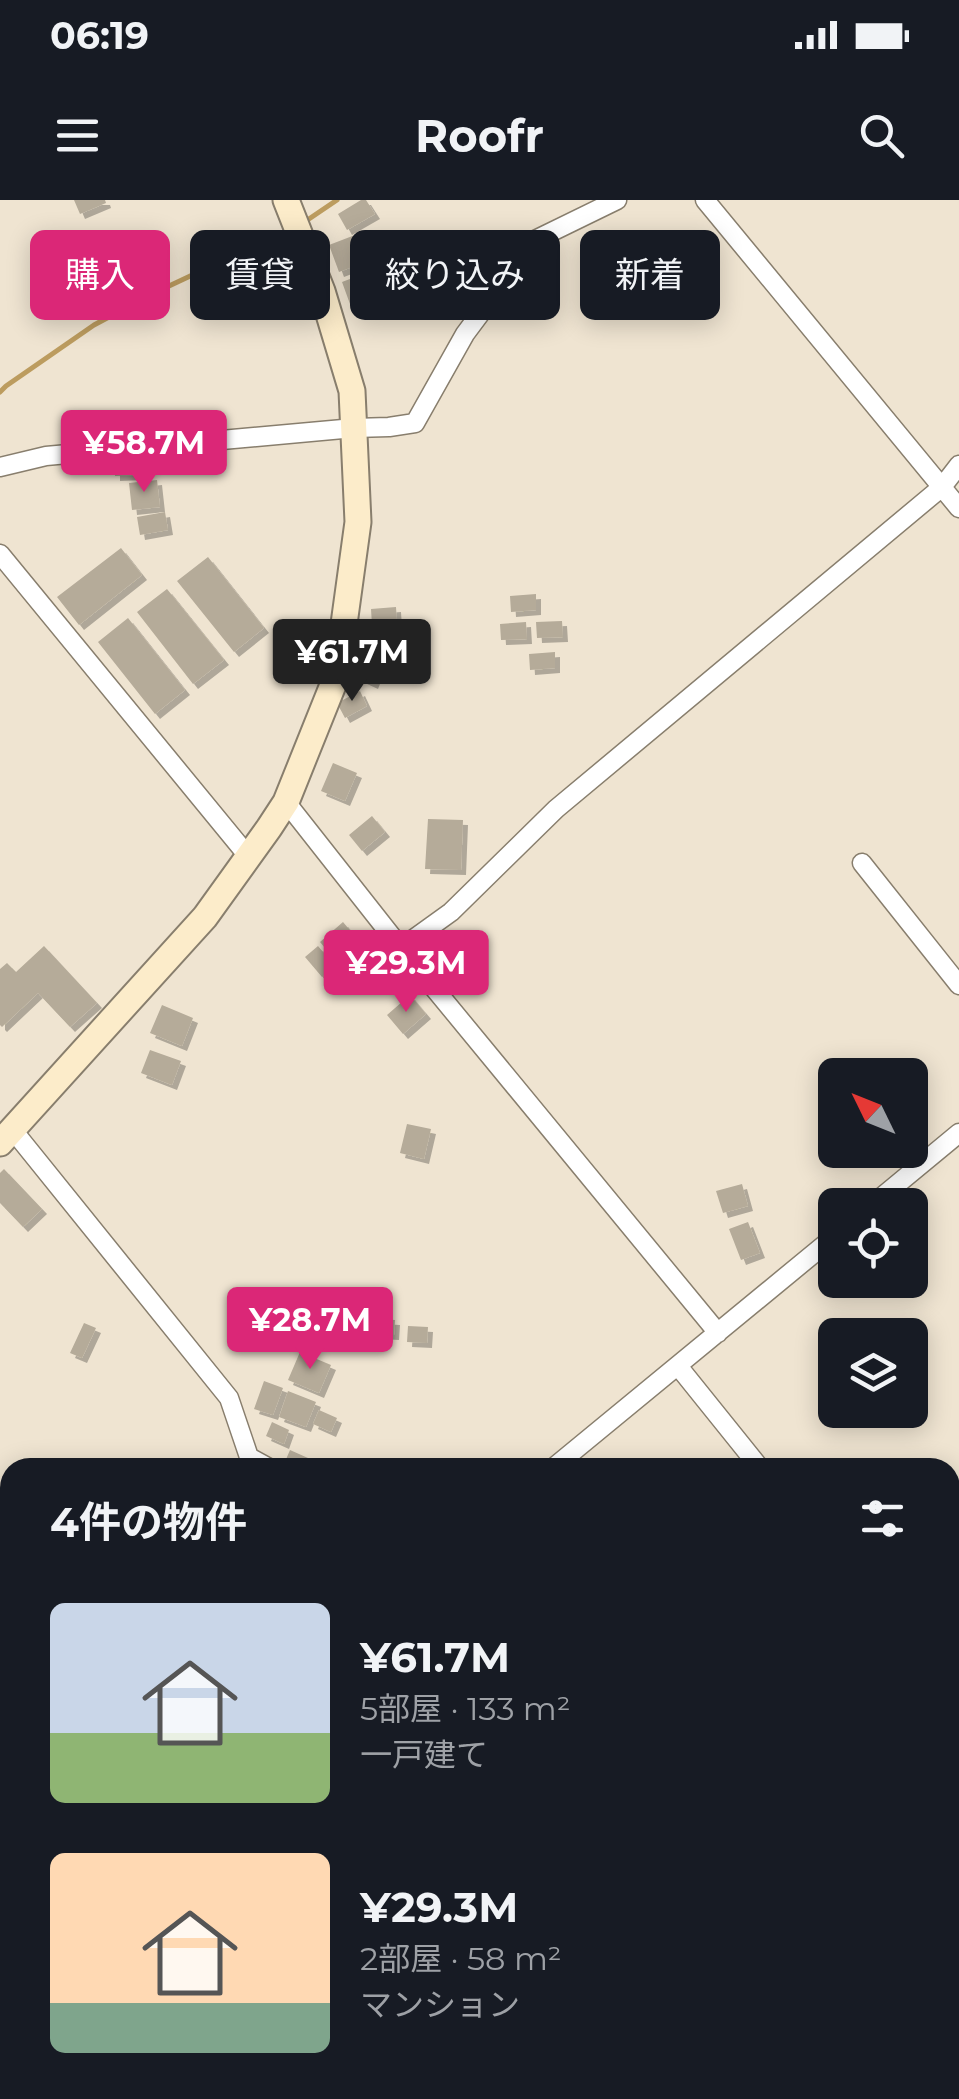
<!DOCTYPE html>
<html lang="ja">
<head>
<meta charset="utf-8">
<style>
	body { margin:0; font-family:Montserrat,"Noto Sans JP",sans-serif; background:#20242c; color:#f1f3f6; height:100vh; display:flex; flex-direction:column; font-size:38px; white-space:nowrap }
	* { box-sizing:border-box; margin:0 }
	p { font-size:32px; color:#9ea1a6 }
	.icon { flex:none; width:55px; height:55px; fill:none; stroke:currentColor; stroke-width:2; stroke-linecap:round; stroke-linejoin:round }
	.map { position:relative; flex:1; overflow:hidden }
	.details { position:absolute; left:0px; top:1258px; width:960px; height:642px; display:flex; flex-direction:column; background:#171b24; border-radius:30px 30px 0 0; box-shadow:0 5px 25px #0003 }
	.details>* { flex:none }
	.top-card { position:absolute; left:30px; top:30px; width:900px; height:90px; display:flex; gap:20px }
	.needle { width:65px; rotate:313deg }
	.fabs { position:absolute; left:818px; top:858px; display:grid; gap:20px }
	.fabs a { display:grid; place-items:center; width:110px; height:110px; border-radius:15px; background:#171b24; box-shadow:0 5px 25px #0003; font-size:50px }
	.price { position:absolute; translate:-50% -85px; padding:0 22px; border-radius:10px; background:#db2777; color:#fff; font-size:32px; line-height:65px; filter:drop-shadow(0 2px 5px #0008) }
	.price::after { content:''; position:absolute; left:50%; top:60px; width:30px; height:22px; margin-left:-15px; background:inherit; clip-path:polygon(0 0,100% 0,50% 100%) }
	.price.selected { background:#222; color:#fff }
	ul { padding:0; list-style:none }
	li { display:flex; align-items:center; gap:30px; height:250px; padding:0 50px }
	li span { display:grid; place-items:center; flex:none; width:280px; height:200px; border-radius:15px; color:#555 }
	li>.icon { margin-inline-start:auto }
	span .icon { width:120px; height:120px; fill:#fffc; stroke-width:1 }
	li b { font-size:42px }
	h2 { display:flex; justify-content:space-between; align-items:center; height:120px; padding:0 50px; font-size:42px }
	.chip { padding:0 35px; border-radius:15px; background:#171b24; box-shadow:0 5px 25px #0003; font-size:35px; line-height:90px }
	.chip.selected { background:#db2777; color:#fff }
	.status { display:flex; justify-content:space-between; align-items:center; height:70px; padding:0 50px; background:#171b24; direction:ltr }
	.status svg { height:28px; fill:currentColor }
	header { display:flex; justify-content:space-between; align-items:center; height:130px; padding:0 50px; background:#171b24; font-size:45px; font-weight:700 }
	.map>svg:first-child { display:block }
</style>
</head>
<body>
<div class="status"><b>06:19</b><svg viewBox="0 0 49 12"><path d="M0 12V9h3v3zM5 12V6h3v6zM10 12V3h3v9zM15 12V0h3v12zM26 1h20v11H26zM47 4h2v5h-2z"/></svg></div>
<header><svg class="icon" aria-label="menu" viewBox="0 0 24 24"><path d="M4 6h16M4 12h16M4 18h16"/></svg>Roofr<svg class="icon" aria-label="search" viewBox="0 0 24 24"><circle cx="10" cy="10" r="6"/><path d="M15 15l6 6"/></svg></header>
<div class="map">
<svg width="959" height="1899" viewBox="0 0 959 1899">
	<defs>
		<filter id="shadow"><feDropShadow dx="5" dy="5" stdDeviation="0" flood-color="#0004"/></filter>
	</defs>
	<rect width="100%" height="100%" fill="#efe4d1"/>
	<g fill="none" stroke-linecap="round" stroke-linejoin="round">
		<path stroke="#bc9c5f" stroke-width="5" d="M303,23L337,0
			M0,192L6,186L94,125L152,94L288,30"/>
	</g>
	<path fill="#b5ab99" filter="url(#shadow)" d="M74,0H105L106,3L80,14Z
		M361,0H366L375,14L347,30L338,14Z
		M355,35L365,62L339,72L329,45Z
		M419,53L427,76L401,85L393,63Z
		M368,72L377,94L350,104L342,82Z
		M169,252L170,267L144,269V253Z
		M139,254V275L115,276V255Z
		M157,280L160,307L132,310L129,283Z
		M165,312L168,330L140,335L137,317Z
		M121,348L142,375L79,425L57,397Z
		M208,357L264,428L234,452L177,381Z
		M167,389L224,460L193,484L137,412Z
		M536,394V410L511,412L510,396Z
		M396,407L397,423L372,425L371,409Z
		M128,418L185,490L155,514L98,442Z
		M562,421L563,437L537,438L536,422Z
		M526,422L527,439L501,440L500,424Z
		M369,431L393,439L389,454L364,447Z
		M555,452V468L530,470L529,454Z
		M356,459L379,469L373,484L349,473Z
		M360,491L367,506L345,518L337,503Z
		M333,563L357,573L345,601L321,591Z
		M372,616L385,632L362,651L349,635Z
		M428,619L463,620L461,670L425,669Z
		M343,722L359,741L336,761L320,742Z
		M44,746L97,803L70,827L38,793L2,827L0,825V769L7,763L16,772Z
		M318,746L335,766L322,777L305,757Z
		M410,795L426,814L403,834L387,815Z
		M162,805L193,818L182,846L150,833Z
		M150,850L181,861L172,885L141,873Z
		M407,924L431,929L424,959L400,953Z
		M4,969L42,1009L23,1027L0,1003V973Z
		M742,984L748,1006L723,1013L716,991Z
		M748,1022L760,1053L741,1060L729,1029Z
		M376,1119L395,1120L394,1135L375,1134Z
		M84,1123L96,1128L82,1158L70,1153Z
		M408,1126L428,1127L427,1143L407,1142Z
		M300,1152L331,1165L319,1193L288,1180Z
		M264,1181L283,1188L273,1215L254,1209Z
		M288,1191L316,1202L306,1227L279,1217Z
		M319,1210L337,1218L331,1232L313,1224Z
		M272,1222L289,1230L284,1244L266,1236Z
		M290,1250L308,1258L304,1268H292L284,1264Z
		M100,1258L115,1268H94Z
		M844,1259L846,1268H817L816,1266Z
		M954,1603L959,1608V1626L950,1634V1606Z
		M950,1645L959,1658V1667L950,1676Z
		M699,1890H735L725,1899H707Z
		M852,1890H869L867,1899L850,1898Z"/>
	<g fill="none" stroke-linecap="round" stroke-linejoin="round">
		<defs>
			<path id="street" d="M705,0L959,308
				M0,267L46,256L354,228L389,227L415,223L465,134L535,40L617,0
				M0,354L248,656
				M286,602L401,748L718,1133
				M862,663L959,785
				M401,748L451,712L556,609L942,287L959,265
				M12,929L229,1198L249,1257L269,1268
				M872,1005L959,933
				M678,1166L760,1268
				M553,1268L835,1036
				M950,1503L959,1514
				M950,1593L959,1586
				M0,1722L10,1713
				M950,1784L959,1791
				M811,1890L823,1899
				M655,1899L666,1890
				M840,1899L843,1890"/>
			<path id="secondary" d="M0,943L205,717L269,628L286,602L337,475L358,322L352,191L322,91L286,0"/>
		</defs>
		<use href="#street" stroke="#887e6d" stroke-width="21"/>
		<use href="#secondary" stroke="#887e6d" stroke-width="29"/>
		<use href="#street" stroke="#fff" stroke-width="18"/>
		<use href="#secondary" stroke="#fcecca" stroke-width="25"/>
	</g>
</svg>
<div class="fabs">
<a><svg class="needle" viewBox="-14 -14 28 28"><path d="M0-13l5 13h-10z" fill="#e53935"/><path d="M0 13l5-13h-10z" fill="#9ea1a6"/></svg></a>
<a><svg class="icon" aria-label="locate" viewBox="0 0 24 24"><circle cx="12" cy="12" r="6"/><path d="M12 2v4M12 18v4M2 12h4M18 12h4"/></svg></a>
<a><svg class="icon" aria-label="layers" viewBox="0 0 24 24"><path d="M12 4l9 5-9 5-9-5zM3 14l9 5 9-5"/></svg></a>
</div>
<b class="price" style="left:144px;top:295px">¥58.7M</b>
<b class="price selected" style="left:352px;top:504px">¥61.7M</b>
<b class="price" style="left:406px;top:815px">¥29.3M</b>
<b class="price" style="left:310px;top:1172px">¥28.7M</b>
<div class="top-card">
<a class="chip selected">購入</a>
<a class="chip">賃貸</a>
<a class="chip">絞り込み</a>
<a class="chip">新着</a>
</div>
<section class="details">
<h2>4件の物件<svg class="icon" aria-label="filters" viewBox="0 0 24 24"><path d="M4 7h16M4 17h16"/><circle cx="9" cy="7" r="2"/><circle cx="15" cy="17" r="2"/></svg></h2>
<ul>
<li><span style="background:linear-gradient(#c9d6e8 65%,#8fb573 0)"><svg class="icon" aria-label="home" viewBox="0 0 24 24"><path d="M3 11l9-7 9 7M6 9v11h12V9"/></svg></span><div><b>¥61.7M</b><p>5部屋 · 133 m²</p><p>一戸建て</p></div></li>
<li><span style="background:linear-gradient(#ffd9b3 75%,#7fa58c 0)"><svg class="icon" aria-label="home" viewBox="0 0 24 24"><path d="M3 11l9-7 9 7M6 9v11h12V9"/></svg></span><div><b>¥29.3M</b><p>2部屋 · 58 m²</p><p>マンション</p></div></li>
</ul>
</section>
</div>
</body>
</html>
